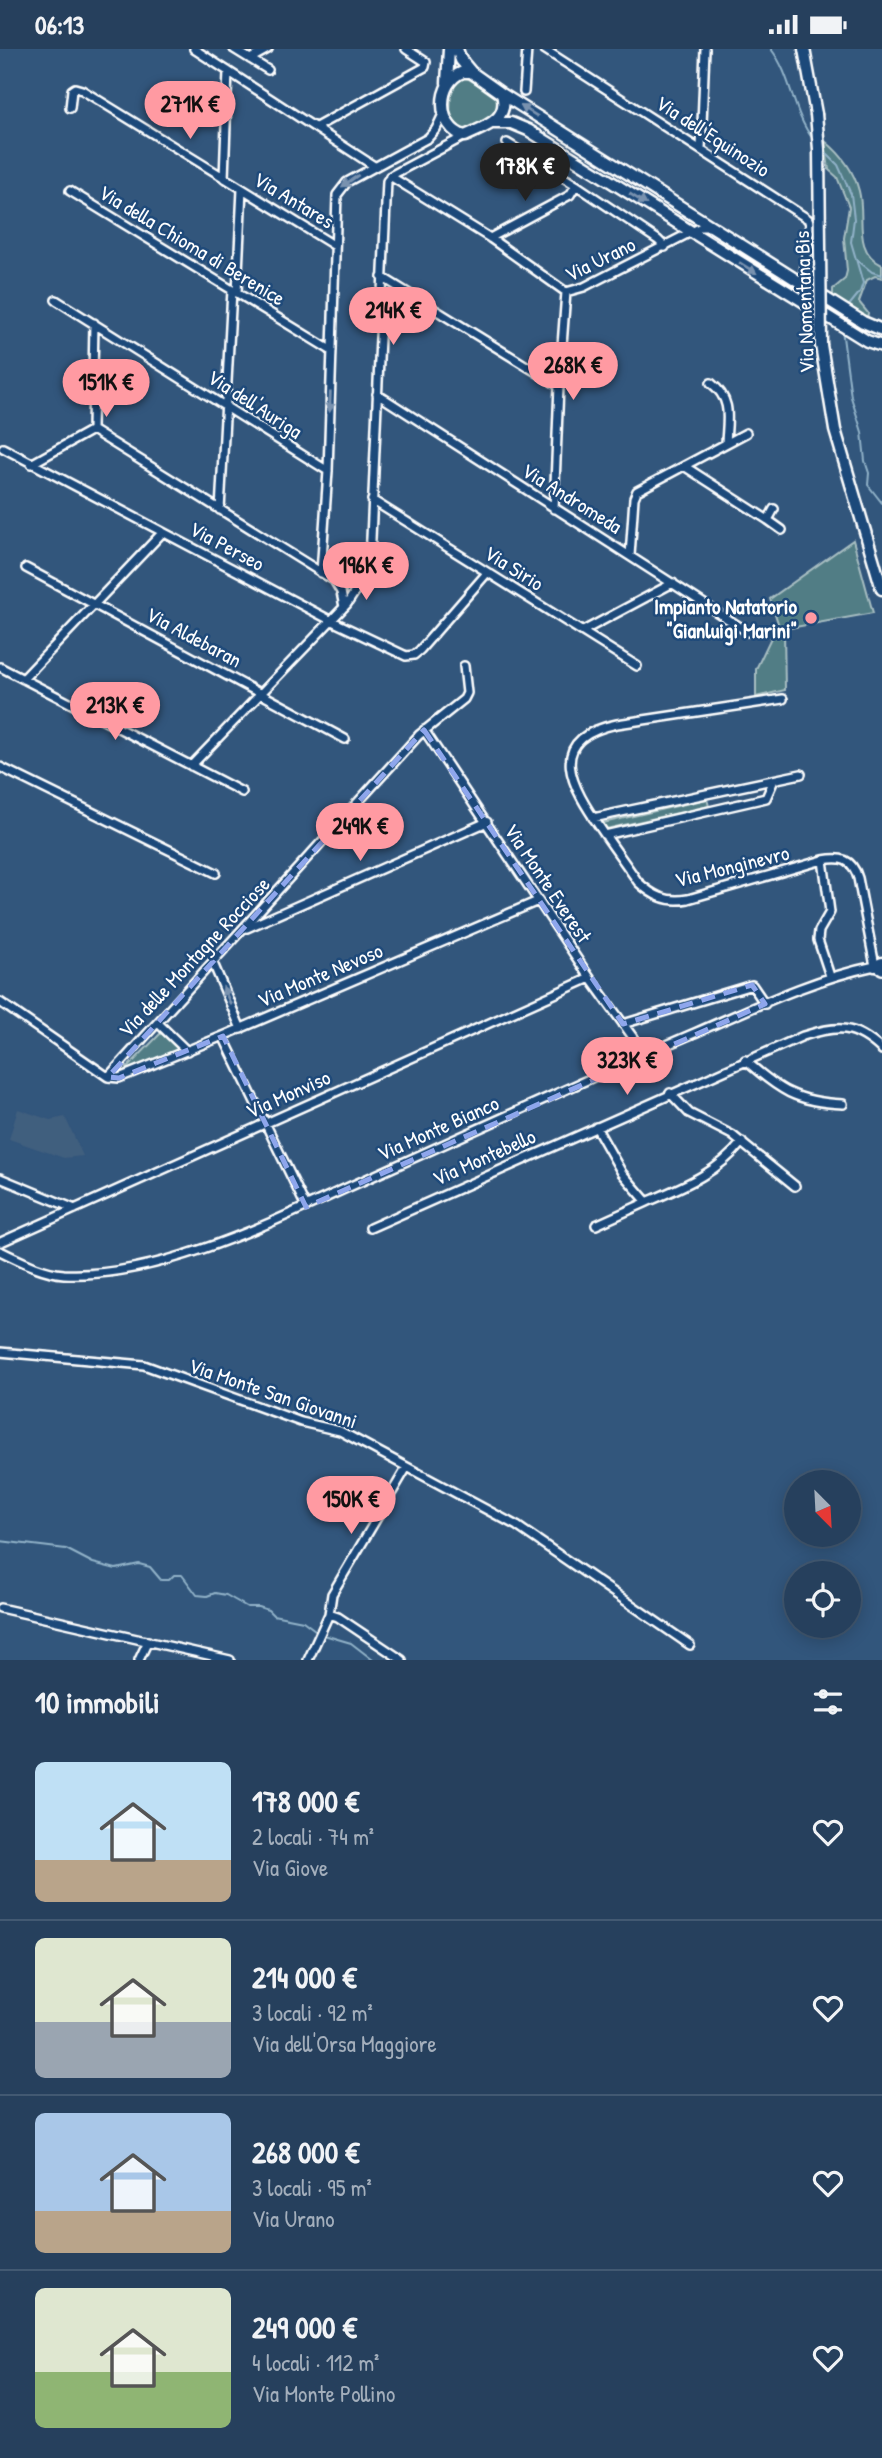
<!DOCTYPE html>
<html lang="it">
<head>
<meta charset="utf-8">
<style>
	body { margin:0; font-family:"Patrick Hand",sans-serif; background:#2e4763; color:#f1f3f6; height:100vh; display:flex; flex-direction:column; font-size:26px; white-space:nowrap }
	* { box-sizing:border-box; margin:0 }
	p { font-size:23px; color:#a4afbc }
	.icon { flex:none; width:38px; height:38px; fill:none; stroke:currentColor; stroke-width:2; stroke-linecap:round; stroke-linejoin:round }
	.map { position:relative; height:1611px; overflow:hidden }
	.sheet { display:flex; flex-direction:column; background:#26405d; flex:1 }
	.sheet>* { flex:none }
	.needle { width:46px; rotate:156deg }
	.controls { position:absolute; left:784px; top:1421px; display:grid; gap:14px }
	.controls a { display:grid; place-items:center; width:77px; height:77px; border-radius:50%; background:#26405d; box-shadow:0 4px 18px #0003,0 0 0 2px #425972; font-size:35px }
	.price { position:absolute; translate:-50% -60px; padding:0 16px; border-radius:24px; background:#ff9aa2; color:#111; font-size:23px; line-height:46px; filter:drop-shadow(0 2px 4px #0008) }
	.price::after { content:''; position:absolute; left:50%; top:42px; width:21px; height:16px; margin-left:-10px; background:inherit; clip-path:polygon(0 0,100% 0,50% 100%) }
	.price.on { background:#222; color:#fff }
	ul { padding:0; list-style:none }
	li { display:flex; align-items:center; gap:21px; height:175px; padding:0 35px }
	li+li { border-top:2px solid #425972 }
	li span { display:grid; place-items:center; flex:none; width:196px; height:140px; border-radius:10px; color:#555 }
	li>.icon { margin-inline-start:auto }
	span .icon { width:84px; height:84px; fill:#fffc; stroke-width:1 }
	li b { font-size:30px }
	h2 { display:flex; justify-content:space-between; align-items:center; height:84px; padding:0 35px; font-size:30px }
	.status { display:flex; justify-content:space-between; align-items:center; height:49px; padding:0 35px; background:#26405d; direction:ltr }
	.status svg { height:19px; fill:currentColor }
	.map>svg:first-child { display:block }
</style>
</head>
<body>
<div class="status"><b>06:13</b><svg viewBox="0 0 49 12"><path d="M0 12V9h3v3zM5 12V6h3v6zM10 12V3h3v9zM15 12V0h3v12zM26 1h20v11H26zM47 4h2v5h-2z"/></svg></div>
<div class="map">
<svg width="882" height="1611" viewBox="0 0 882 1611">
	<rect width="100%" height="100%" fill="#32567c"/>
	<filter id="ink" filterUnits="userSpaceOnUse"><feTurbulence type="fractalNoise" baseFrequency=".0143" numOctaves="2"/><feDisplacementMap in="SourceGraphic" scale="14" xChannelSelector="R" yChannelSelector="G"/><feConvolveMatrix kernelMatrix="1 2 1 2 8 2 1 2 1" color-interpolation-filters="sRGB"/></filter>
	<g filter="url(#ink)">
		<path fill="#405e7e" d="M18,1060L50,1071L65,1068L83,1107L64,1109L9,1090Z"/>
		<path fill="#517d85" stroke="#a8bec2" stroke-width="2" d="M465,28L496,46L501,54L494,67L466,81L456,79L450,67L451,39L460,29Z
			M825,92C841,105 854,122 859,142C866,169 852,201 882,216V229L875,227L867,231L859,253L868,264L867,270L855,267L833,247V240L845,230L847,222L844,189L849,158L837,128L829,121Z
			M853,491L873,564L784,580L785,641L756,648V620L778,574L770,550Z
			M707,750L709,757L606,780L603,774Z
			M161,984L180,1002L120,1026Z"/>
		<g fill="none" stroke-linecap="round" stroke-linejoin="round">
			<path stroke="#91b2c8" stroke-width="2" d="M771,0C792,27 792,63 813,90
				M824,102L838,116L851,145L854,170L851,193L863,234L860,243L847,259
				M857,211L872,223L882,226
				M842,280L851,348L862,383L865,412L869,424L868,436L882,454
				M0,1492L66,1500L93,1514L116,1520L139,1515L150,1518L161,1531H169L174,1526H182L197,1546L207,1547L215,1544L226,1546L247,1558H259L268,1561L273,1566L303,1572L319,1584
				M324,1586L351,1594L373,1611"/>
			<defs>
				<path id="street" d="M194,0L374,117
					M234,0L268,21
					M544,0L808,170L810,175L803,234
					M250,10L268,0
					M524,43L527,0
					M70,59L72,41L75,39L82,41L335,197
					M316,78L425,18L426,13L406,0
					M507,94L576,136L658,191L665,198
					M701,100L705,0
					M390,127L490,189L566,243
					M224,129L228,22
					M70,142L332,302
					M490,189L570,146L576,136
					M382,228L559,337
					M566,243L584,238L701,178H711
					M237,244L242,140
					M56,251L328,422
					M711,334C733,351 727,370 726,394
					M377,345L748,583
					M92,381L335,532L348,534L363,531
					M3,399L330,571L406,607L414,606L420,601L487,524
					M31,415L92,381L94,274
					M684,417L768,471L774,460
					M372,451L637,617
					M554,460L559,337L566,243
					M220,461L232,241
					M768,471L782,481
					M630,507L634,449L637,442L746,384
					M26,519L345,690
					M321,524L328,422L337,146L347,133L428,89L436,80L443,65
					M335,533L341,543L344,558
					M583,582L673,534
					M464,617L467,644L464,650L419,686L108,1028L119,1029L223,987L538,852
					M0,618L242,743
					M23,630L163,483
					M783,650L617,675C543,690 572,738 601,780C613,798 626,815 638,833C653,847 667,854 688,850L823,811C841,808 852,809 858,829L875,917
					M424,681L590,929L645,1005
					M191,717L347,555L366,526L370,512L387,132L392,126L465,87
					M0,718L216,824
					M593,769L801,725
					M605,786L766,749L774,731
					M823,811L830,863L819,882L818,891L830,927
					M247,879L487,773
					M213,914L241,980
					M0,953L108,1028
					M158,974L187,1002
					M623,975L752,936L765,955
					M223,987L306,1158
					M745,1011C779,1041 796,1053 843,1055
					M670,1044L689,1064L732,1086L795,1137
					M596,1078L622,1124L647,1153C682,1138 718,1124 742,1093
					M0,1129L75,1160
					M596,1176L647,1153
					M370,1179L803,987C838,976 854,975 882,1001
					M1,1193L590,929
					M0,1202C21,1212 41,1223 64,1225C154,1229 260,1179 340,1142C459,1089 577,1034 697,983C755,958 812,930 875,917L882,921
					M0,1303L144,1316L301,1373L340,1382L517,1477L690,1596
					M0,1559L230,1611
					M329,1565L332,1545L407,1418
					M139,1611L148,1592
					M308,1611L329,1565L338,1568L402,1611"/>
				<path id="secondary" d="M457,0L461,11L471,23
					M804,0L816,65
					M463,23H471L502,45C510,71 484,78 465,87C436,79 436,33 463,23Z
					M447,34L449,0
					M502,45L863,273L882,281
					M493,74H511L528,81L867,292L882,297
					M821,296L835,381L882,540
					M875,917L882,914"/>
			</defs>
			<use href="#street" stroke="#fff" stroke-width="12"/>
			<use href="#secondary" stroke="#fff" stroke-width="15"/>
			<use href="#street" stroke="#1f4a7a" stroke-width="7"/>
			<use href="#secondary" stroke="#1f4a7a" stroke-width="10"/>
			<defs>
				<path id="secondary-bridge" d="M816,65L819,100L821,296"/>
			</defs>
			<use href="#secondary-bridge" stroke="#fff" stroke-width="15" stroke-linecap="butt"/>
			<use href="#secondary-bridge" stroke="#1f4a7a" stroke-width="10"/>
		</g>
		<defs><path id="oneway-solid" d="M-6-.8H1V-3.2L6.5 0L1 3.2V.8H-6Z" transform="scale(1.75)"/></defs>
		<g fill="#7992af">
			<use href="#oneway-solid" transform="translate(529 62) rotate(-148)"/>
			<use href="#oneway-solid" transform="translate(350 132) rotate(145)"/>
			<use href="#oneway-solid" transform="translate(638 150) rotate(32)"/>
			<use href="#oneway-solid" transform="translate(748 219) rotate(32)"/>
			<use href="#oneway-solid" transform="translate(330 353) rotate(92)"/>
			<use href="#oneway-solid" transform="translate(227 947) rotate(-113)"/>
		</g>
	</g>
	<path fill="none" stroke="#8ea6ec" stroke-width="5" stroke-dasharray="14 9" stroke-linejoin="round" d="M424,681L623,975L752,936L765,955L306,1158L223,987L119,1029L108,1028Z"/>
	<circle fill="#ff9aa2" stroke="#1f4a7a" stroke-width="2.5" cx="811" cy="569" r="7"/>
	<g text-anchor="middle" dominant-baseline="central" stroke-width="5" stroke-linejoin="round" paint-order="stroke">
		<g font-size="21" fill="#fff" stroke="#1f4a7a">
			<text transform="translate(713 87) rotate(33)">Via dell'Equinozio</text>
			<text transform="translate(294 151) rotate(31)">Via Antares</text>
			<text transform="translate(192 196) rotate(31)">Via della Chioma di Berenice</text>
			<text transform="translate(600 210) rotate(-26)">Via Urano</text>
			<text transform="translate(804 253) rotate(-92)">Via Nomentana Bis</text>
			<text transform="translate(255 355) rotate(33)">Via dell'Auriga</text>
			<text transform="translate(572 449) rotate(32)">Via Andromeda</text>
			<text transform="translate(227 497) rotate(28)">Via Perseo</text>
			<text transform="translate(514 519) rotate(32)">Via Sirio</text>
			<text transform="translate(194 588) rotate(28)">Via Aldebaran</text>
			<text transform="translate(732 817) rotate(-14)">Via Monginevro</text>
			<text transform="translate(548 834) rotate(56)">Via Monte Everest</text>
			<text transform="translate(194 908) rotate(-47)">Via delle Montagne Rocciose</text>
			<text transform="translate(320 926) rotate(-23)">Via Monte Nevoso</text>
			<text transform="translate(288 1045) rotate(-24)">Via Monviso</text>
			<text transform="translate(438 1079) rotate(-24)">Via Monte Bianco</text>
			<text transform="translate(484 1108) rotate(-24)">Via Montebello</text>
			<text transform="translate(273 1344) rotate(19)">Via Monte San Giovanni</text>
		</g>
		<g font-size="21" font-weight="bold" fill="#fff" stroke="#1f4a7a" text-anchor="end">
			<text x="797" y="557">Impianto Natatorio<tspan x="797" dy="24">"Gianluigi Marini"</tspan></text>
		</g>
	</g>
</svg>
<div class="controls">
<a><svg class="needle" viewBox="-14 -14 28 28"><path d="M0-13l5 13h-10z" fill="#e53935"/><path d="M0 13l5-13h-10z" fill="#a4afbc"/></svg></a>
<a><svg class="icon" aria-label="locate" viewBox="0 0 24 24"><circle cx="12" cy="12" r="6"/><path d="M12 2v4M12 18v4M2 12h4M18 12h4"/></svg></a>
</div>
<b class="price" style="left:190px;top:92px">271K €</b>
<b class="price on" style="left:525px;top:154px">178K €</b>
<b class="price" style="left:393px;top:298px">214K €</b>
<b class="price" style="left:573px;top:353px">268K €</b>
<b class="price" style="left:106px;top:370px">151K €</b>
<b class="price" style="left:366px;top:553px">196K €</b>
<b class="price" style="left:115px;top:693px">213K €</b>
<b class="price" style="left:360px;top:814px">249K €</b>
<b class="price" style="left:627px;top:1048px">323K €</b>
<b class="price" style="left:351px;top:1487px">150K €</b>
</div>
<section class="sheet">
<h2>10 immobili<svg class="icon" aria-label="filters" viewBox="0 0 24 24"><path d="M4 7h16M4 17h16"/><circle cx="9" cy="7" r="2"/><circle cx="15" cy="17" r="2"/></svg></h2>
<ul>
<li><span style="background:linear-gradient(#bfe0f5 70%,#b9a48a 0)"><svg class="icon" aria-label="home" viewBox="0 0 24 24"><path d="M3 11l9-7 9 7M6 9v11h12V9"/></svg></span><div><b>178 000 €</b><p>2 locali · 74 m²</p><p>Via Giove</p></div><svg class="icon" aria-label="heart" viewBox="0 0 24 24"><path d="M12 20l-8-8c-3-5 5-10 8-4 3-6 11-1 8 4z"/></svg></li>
<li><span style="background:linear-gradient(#dfe7d0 60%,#9aa5b1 0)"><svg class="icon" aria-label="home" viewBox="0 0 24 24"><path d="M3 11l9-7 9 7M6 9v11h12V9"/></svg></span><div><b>214 000 €</b><p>3 locali · 92 m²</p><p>Via dell'Orsa Maggiore</p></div><svg class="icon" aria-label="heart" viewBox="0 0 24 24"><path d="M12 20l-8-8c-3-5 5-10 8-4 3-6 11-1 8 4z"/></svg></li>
<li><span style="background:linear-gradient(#a9c7e8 70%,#b9a48a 0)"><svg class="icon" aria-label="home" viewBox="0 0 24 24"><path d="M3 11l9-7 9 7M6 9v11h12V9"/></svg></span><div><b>268 000 €</b><p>3 locali · 95 m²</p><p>Via Urano</p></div><svg class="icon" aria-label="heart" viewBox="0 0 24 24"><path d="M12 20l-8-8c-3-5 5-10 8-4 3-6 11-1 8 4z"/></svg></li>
<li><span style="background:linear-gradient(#dfe7d0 60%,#8fb573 0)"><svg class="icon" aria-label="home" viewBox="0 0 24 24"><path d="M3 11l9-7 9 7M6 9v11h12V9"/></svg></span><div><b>249 000 €</b><p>4 locali · 112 m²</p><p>Via Monte Pollino</p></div><svg class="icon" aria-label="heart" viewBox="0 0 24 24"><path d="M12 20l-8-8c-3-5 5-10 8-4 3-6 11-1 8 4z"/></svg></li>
</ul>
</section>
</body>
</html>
